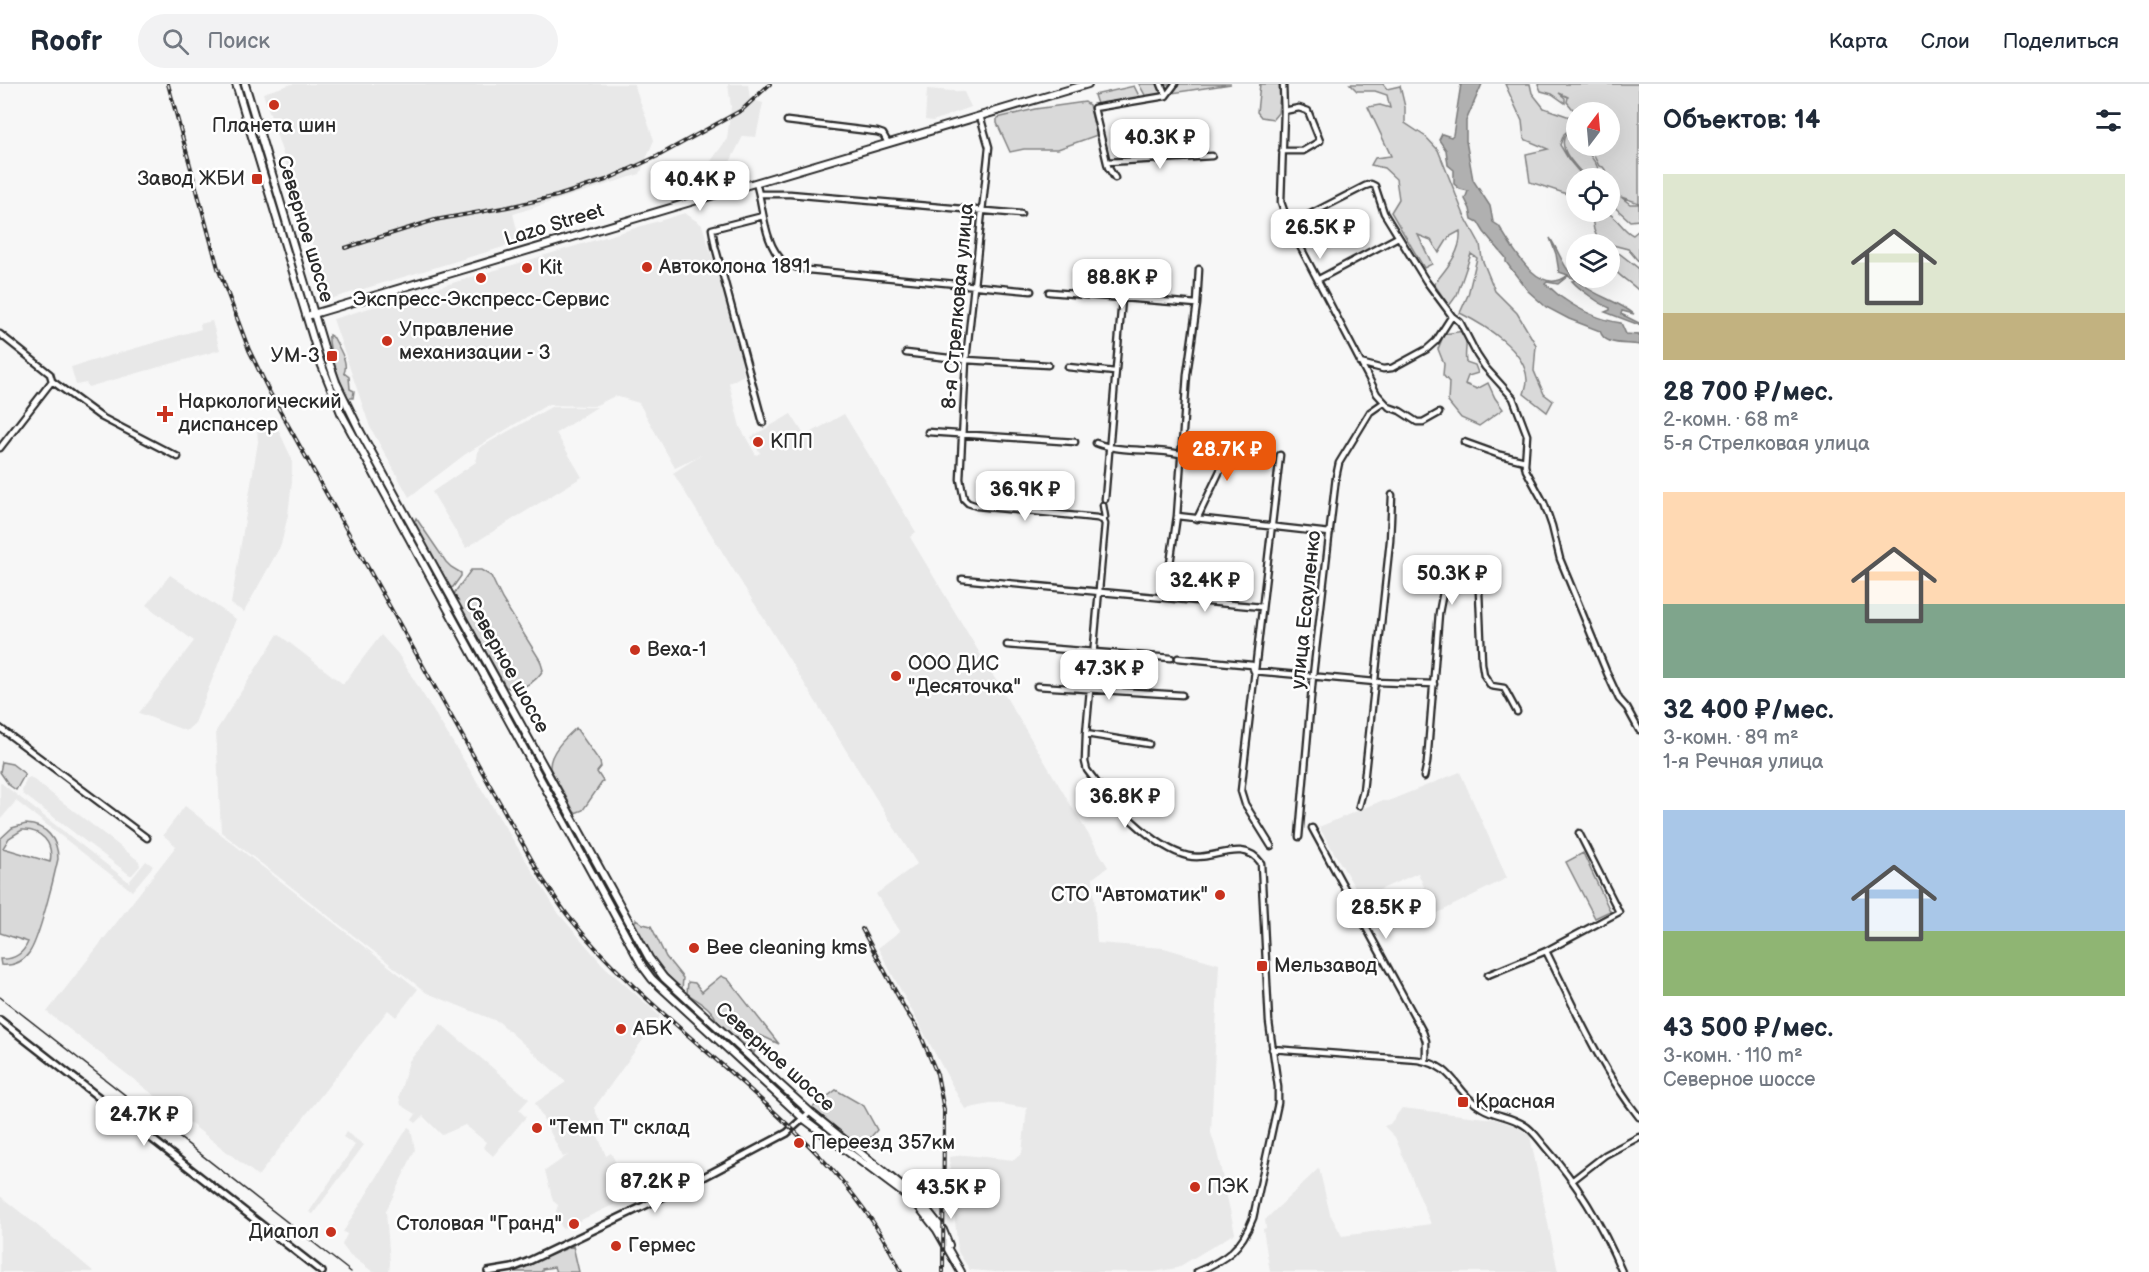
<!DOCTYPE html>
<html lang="ru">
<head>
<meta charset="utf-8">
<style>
	body { margin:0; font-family:"Balsamiq Sans",sans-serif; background:#f2f2f3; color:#1f2937; height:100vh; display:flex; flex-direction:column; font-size:22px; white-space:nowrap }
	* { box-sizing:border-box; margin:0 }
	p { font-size:20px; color:#747a83 }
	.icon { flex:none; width:33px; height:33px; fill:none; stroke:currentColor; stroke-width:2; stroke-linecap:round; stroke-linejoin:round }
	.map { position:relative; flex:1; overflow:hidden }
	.side { display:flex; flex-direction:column; background:#fff; width:510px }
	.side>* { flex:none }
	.needle { width:39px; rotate:16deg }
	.fabs { position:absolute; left:1566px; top:18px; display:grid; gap:12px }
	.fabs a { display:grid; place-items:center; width:54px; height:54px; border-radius:50%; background:#fff; box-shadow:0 6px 24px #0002; font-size:30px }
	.price { position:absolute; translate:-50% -51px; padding:0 14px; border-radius:12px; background:#fff; color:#222; font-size:20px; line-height:39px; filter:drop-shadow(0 2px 3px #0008) }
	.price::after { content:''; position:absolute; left:50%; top:36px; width:18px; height:14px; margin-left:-9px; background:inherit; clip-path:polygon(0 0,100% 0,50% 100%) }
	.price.selected { background:#ea580c; color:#fff }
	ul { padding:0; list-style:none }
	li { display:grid; align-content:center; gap:12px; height:318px; padding:0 24px }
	li span { display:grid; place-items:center; height:186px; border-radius:0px; color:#555 }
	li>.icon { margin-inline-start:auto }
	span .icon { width:108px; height:108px; fill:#fffc; stroke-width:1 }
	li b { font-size:26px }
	h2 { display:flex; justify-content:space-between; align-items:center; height:72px; padding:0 24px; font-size:26px }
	header { display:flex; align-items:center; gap:36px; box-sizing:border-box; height:84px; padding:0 30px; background:#fff; border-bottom:2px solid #e0e1e3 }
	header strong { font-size:28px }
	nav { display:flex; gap:33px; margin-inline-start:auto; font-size:21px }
	.search { width:420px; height:54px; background:#f2f2f3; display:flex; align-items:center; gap:15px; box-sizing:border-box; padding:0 21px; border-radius:33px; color:#747a83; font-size:22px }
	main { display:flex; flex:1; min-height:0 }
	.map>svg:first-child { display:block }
</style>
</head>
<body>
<header>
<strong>Roofr</strong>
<div class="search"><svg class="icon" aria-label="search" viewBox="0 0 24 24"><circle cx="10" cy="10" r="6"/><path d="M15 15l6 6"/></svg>Поиск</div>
<nav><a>Карта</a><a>Слои</a><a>Поделиться</a></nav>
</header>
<main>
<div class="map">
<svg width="1639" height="1188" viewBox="0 0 1639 1188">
	<rect width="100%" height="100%" fill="#f7f7f7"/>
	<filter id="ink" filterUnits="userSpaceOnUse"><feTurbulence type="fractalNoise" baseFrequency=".0167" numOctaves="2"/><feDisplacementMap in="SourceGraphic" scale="12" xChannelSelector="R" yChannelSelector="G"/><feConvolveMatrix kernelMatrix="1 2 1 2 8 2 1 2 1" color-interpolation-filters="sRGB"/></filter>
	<g filter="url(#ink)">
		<path fill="#e8e8e8" d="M292,0H634L654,56L640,90L513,130L520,158L330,215L263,9Z
			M728,0H748L750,15L763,19L756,53L743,52L726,86L711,77L727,55L731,23Z
			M927,5L964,8L971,23L933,37L925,36Z
			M685,129L702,141L734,241L744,291L729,299L740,343L756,371L760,369L751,353L791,330L805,352L844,330L916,448L910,453L1108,783L1093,794L1097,859L1164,864L1219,880L1211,1049L1217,1068L1235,1149L1177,1184L1154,1188H996L970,1186L958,1168L949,1073L965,1071L1014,1076L1022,1069L1027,1024L995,1019L965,1025L878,864L900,847L876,810L917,780L673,389L701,371L675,384L639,319L615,312L594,322L547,321L467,369L409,413L370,343L333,235Z
			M212,237L220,266L88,303L86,299L76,301L71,283L201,245L200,240Z
			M551,323H597L556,349L582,393L466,464L432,408L476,378L479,364Z
			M277,343L292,375V398L288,431L281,461L244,528L231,520L258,358L257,344Z
			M170,491L236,535L195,639L186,647L139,629L194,557L146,521Z
			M278,550L343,600L381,551L398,570L559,830L603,881L660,932L594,1024L600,1037L595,1044L606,1072L611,1069L626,1099L623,1100L630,1113L562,1145L556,1127L558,1121L553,1117L545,1087L568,1071L563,1073L535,1019L566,998L499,938L427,909L221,748L216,647Z
			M1460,688L1507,794L1436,830L1418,789L1361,814L1319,743L1381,717H1388Z
			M30,693L139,777L140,782L132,791H130L23,710L22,707L26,695Z
			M0,698L129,798L146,777L153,782L132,807L16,717L0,736Z
			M185,722L418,905L396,933L388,926L258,1092L47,928L176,762L163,751Z
			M441,940L529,1015L519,1026L526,1033L493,1072L483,1063L486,1058L465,1041L442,1051L423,1032L416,1039L412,1036L416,1030L401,1021L399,1012L409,977Z
			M1402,1024L1495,1035L1516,1042L1530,1052L1558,1188H1270L1263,1145L1266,1144L1265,1136L1319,1084L1330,1130L1342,1152L1431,1140L1395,1053L1384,1042L1390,1040Z
			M408,1043L411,1045L415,1066L386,1127L390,1179L389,1188H373L349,1170L342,1161L347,1150L343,1148Z
			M346,1048L364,1061L313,1130L309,1128L355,1061L343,1053Z
			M0,1112L63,1162L94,1188H0Z"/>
		<path fill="#d9d9d9" stroke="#828282" stroke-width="1.5" fill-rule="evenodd" d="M1139,0H1231L1146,13Z
			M1260,0H1281L1278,29L1273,35L1261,33L1257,28Z
			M1350,0H1383L1387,5L1400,2L1405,23V39L1426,53L1438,66L1464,131L1480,160L1482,175L1495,207L1517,229L1536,261L1534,287L1544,310L1553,317L1547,328L1524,310C1525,306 1527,301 1527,296C1526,266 1484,241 1460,229L1468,211L1477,174L1471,170L1457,211L1449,222L1434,200C1446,185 1462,168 1460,147L1449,153L1439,169L1431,156L1418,151L1432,180L1424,184L1391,128L1399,115L1396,95L1384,84L1371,81L1375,74L1391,72L1368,23L1380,21L1390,24L1387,11L1375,7H1357Z
			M1505,0H1530L1532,9L1544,24L1573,34L1574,42L1564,50L1560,61L1569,76L1584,94H1576V113L1530,98L1526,70L1548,65L1524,55L1522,37Z
			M1538,0H1639V119L1621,113L1630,120H1639V136L1630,137L1610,119V104L1615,110L1616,109L1610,101V94H1604L1601,89L1606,91L1608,90L1603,83L1599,82L1592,68L1590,69L1589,63L1586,62H1610V28L1576,29L1567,18L1568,13L1559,9L1565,14V19L1552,10L1541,7Z
			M1134,2L1140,14L1097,20L1094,11Z
			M1085,18L1089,21L1097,51L1058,65H1024L1010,68L997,39V34L1035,25Z
			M1575,31L1576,62L1585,63L1596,80L1602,94H1586C1579,84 1557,67 1565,52C1567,48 1572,45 1575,42Z
			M1591,128C1595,128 1603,126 1606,128C1617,132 1623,147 1633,151L1639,146V178L1628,165L1605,159L1597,153L1594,146Z
			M1610,167L1620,170L1638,184L1639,207C1624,192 1609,190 1610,167Z
			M1464,247C1469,258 1464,266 1466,278L1475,281L1478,289L1468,292L1465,300L1477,305L1488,299L1495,314L1503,325L1479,342L1461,334L1448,318L1449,298L1443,291L1444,280L1438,265L1444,250Z
			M329,251L334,254C339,265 349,278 344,289L349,293L350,305L354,307L353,314H347C341,299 327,265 329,251Z
			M416,434L446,478L451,483L461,489V492L453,503L450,504L414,439Z
			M406,442L408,443L537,676L406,444Z
			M471,486H481L491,492L502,515L540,576L543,586C536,598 520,608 506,603L454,512L455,508Z
			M576,644L600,678L601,683L597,688L603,697L583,726L575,729L550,684C549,669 565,654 576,644Z
			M2,678L12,680L25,690L16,706L9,701L0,688Z
			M26,740C46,741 58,755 58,775C54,793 39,856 29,869C22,879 12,882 1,881L0,875C13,876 23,870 28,858L0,849V755L12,744ZM22,746C41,745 54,759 50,778L3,764L9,754Z
			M1583,769L1610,827L1595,834L1566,778Z
			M636,835L643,840L651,842L666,873L683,894L682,906L653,877L634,840Z
			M629,845L655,889L799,1022V1024H796L655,894L628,847Z
			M721,892L728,895L779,960L760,951L754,969L717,937C711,922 698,918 687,909L688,898L695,899L702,908C708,902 714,898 721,892Z
			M836,1006L864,1022L877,1046L870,1054L875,1060L870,1063L865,1059L857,1061L812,1024Z
			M573,1162L579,1188H556L554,1183L542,1185V1188H516V1185Z"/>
		<path fill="#b0b0b0" stroke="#7b7b7b" stroke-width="1.5" d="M1461,0H1482L1466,37V57L1473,96L1490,122L1493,138L1499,142C1512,163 1539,215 1568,191L1559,188L1556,170L1550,154C1561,171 1564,187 1581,200C1598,213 1618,217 1634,230L1622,227L1621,230L1639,239V241L1605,228L1610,226V224C1600,220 1579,205 1572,197L1576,196L1568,192L1558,200L1547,198L1545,200C1552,204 1557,211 1564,215C1581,227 1601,236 1621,239L1626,250L1639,251V261C1626,258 1605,263 1600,247L1569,235L1546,223L1528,207L1506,178V174L1484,148L1478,138L1472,135L1470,125L1465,115L1468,107L1460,105L1454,100V86L1448,81L1446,66L1439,56L1442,50L1451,53L1453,51Z"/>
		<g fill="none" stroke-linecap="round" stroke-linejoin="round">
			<defs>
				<path id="minor" d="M1161,0L1166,12L1175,0
					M1283,0L1284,27L1281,118L1289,141L1377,310L1389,323L1400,327L1417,338H1423L1439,329
					M980,32L989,63L966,276L960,395L964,415L968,419L977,422L1097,434L1103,436
					M787,37L877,48L883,50L888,59
					M1282,67H1303L1320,57L1308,27L1299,24L1284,27
					M1107,78L1212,72
					M1115,94L1108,83L1094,24L1166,12
					M756,99C764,123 763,161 785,179C791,183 802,184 808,186L1031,207
					M760,110H790L1021,130
					M763,132L712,145L715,162L763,339
					M1289,141L1365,102L1371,100L1375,102L1384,129L1426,197L1452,232L1460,238L1477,271L1485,283L1513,314L1527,351L1525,381L1526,386L1544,419L1552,442L1560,475L1607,589L1619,615L1627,624L1639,646
					M1319,195L1398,153
					M1049,208L1197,220
					M0,250L50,290L52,297L101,333L178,373
					M906,269L966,276L1048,281
					M1360,279L1383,285L1392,284L1427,265L1436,257L1452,232
					M1068,283L1115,288
					M928,348L1075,358
					M1464,358L1500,371L1525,377
					M1096,359C1122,369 1152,364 1180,370
					M0,364L52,297
					M1105,415L1122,215
					M1103,421L1105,433L1103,436L1105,440L1086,650L1085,678L1087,686C1108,715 1153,764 1188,772C1213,778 1242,753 1261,779L1269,938L1278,1003V1019L1253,1134C1241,1165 1227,1175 1197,1188
					M1177,432L1330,449
					M1197,435L1237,351
					M962,495L1262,523
					M1165,514L1177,432L1187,290L1197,220L1199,185
					M1007,561L1171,574
					M1178,574L1252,581L1254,587L1375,598L1434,600
					M1037,602L1182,611
					M0,644L147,754
					M1086,650L1149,660
					M1424,693L1427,679L1439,529L1444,503L1448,495L1457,489H1462L1477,503L1479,508L1482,579L1484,591L1491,602L1504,604L1517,628
					M1359,722L1363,707L1390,457L1392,411
					M1312,744L1423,948L1426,957V977
					M1299,753L1313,591L1336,393L1339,379L1370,328L1383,319
					M1271,762L1245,720L1241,707L1280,371
					M1546,867L1619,828L1579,749
					M1488,891L1546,867C1574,923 1600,984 1639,1033
					M1272,965L1418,976C1456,982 1454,1008 1482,1024C1495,1032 1511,1032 1524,1041C1533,1046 1539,1056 1546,1064C1579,1101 1603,1143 1622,1188
					M1573,1096L1605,1071L1639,1053"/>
				<path id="tertiary" d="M0,936L322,1188
					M488,1188L512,1184L527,1178L698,1096L787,1049L810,1028"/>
				<path id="secondary" d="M236,0L320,277L341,329L643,883L652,895L804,1035L915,1118L937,1146L961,1188
					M245,0L324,263L336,298L361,349L649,874L664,894L810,1028L921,1118L943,1146L949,1161
					M310,231L1088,0"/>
			</defs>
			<use href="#minor" stroke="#2b2b2b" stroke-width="9"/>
			<use href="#tertiary" stroke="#2b2b2b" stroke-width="10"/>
			<use href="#secondary" stroke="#2b2b2b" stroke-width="10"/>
			<use href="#minor" stroke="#fff" stroke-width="4.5"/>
			<use href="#tertiary" stroke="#fff" stroke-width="5"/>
			<use href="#secondary" stroke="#fff" stroke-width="6"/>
			<path stroke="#2b2b2b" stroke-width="1.5" d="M0,913L351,1188"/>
			<defs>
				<path id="rail" d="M168,0L218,184L249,266L270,309L543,796C552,808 560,822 569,833C620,897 687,949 747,1003C808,1058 867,1113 901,1188
					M345,164L435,136L508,123L557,112L606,96L658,72L742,26L770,0
					M862,845L906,927L918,945L937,990L944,1026L943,1188"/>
			</defs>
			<use href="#rail" stroke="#2b2b2b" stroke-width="4"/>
			<use href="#rail" stroke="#fff" stroke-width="1.5" stroke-dasharray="4.5" stroke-linecap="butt"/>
		</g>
	</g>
	<g fill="#c8321e" stroke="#fff" stroke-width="2">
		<circle cx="274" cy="21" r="6"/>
		<rect x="251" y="89" width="12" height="12" rx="3"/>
		<circle cx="647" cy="183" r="6"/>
		<circle cx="527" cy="184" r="6"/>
		<circle cx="481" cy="194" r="6"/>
		<circle cx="387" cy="257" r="6"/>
		<rect x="326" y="266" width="12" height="12" rx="3"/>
		<path d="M162 321h6v6h6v6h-6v6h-6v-6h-6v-6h6z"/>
		<circle cx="758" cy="358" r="6"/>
		<circle cx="635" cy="566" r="6"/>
		<circle cx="896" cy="592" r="6"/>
		<circle cx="1220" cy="811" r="6"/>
		<circle cx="694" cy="864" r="6"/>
		<rect x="1256" y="876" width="12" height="12" rx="3"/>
		<circle cx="621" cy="945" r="6"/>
		<rect x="1457" y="1012" width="12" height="12" rx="3"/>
		<circle cx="537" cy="1044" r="6"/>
		<circle cx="799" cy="1059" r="6"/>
		<circle cx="1195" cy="1103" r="6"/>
		<circle cx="574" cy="1140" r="6"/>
		<circle cx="331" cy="1148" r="6"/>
		<circle cx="616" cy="1162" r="6"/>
	</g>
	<g text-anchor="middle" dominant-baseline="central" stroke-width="5" stroke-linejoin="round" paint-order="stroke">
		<g font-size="20" fill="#2b2b2b" stroke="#fff" text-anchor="start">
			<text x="274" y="42" text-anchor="middle">Планета шин</text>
			<text x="245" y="95" text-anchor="end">Завод ЖБИ</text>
			<text x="659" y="183">Автоколона 1891</text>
			<text x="539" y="184">Kit</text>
			<text x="481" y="216" text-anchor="middle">Экспресс-Экспресс-Сервис</text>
			<text x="399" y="246">Управление<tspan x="399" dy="23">механизации - 3</tspan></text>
			<text x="320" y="272" text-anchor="end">УМ-3</text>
			<text x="178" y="318">Наркологический<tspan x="178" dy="23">диспансер</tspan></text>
			<text x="770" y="358">КПП</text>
			<text x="647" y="566">Веха-1</text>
			<text x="908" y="580">ООО ДИС<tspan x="908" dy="23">"Десяточка"</tspan></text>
			<text x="1208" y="811" text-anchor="end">СТО "Автоматик"</text>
			<text x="706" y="864">Bee cleaning kms</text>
			<text x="1274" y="882">Мельзавод</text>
			<text x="633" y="945">АБК</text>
			<text x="1475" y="1018">Красная</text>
			<text x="549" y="1044">"Темп Т" склад</text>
			<text x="811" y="1059">Переезд 357км</text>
			<text x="1207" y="1103">ПЭК</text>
			<text x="562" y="1140" text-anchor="end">Столовая "Гранд"</text>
			<text x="319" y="1148" text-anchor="end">Диапол</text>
			<text x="628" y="1162">Гермес</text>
		</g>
		<g font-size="20" fill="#2b2b2b" stroke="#fff">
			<text transform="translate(554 141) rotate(-17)">Lazo Street</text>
			<text transform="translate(305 145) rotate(73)">Северное шоссе</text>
			<text transform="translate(958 222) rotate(-85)">8-я Стрелковая улица</text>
			<text transform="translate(1306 526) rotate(-84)">улица Есауленко</text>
			<text transform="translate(507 581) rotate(61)">Северное шоссе</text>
			<text transform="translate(775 973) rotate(42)">Северное шоссе</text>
		</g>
	</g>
</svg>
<div class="fabs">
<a><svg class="needle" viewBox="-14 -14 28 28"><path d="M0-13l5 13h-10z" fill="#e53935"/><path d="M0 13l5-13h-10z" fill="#747a83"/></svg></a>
<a><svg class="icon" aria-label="locate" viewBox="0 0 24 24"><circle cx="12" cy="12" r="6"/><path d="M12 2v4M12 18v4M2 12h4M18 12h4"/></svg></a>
<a><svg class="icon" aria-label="layers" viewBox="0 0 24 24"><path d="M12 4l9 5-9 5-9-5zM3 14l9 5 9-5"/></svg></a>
</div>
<b class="price" style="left:1160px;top:86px">40.3K ₽</b>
<b class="price" style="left:700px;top:128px">40.4K ₽</b>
<b class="price" style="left:1320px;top:176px">26.5K ₽</b>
<b class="price" style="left:1122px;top:226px">88.8K ₽</b>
<b class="price selected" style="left:1227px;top:398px">28.7K ₽</b>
<b class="price" style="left:1025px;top:438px">36.9K ₽</b>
<b class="price" style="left:1452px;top:522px">50.3K ₽</b>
<b class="price" style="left:1205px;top:529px">32.4K ₽</b>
<b class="price" style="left:1109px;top:617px">47.3K ₽</b>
<b class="price" style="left:1125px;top:745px">36.8K ₽</b>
<b class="price" style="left:1386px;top:856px">28.5K ₽</b>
<b class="price" style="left:144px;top:1063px">24.7K ₽</b>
<b class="price" style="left:655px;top:1130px">87.2K ₽</b>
<b class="price" style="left:951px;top:1136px">43.5K ₽</b>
</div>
<section class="side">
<h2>Объектов: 14<svg class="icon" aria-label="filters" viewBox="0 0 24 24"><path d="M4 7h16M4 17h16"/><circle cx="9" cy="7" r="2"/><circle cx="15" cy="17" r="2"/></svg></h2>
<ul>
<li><span style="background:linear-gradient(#dfe7d0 75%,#c2b280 0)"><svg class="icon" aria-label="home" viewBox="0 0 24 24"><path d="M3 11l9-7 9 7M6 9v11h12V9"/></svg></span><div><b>28 700 ₽/мес.</b><p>2-комн. · 68 m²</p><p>5-я Стрелковая улица</p></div></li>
<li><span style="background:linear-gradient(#ffd9b3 60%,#7fa58c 0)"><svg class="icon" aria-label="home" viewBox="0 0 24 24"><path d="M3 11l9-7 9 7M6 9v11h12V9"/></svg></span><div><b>32 400 ₽/мес.</b><p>3-комн. · 89 m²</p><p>1-я Речная улица</p></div></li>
<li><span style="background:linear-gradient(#a9c7e8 65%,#8fb573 0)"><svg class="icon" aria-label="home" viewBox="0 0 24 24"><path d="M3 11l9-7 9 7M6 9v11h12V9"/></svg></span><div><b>43 500 ₽/мес.</b><p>3-комн. · 110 m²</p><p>Северное шоссе</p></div></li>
</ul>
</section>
</main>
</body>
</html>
